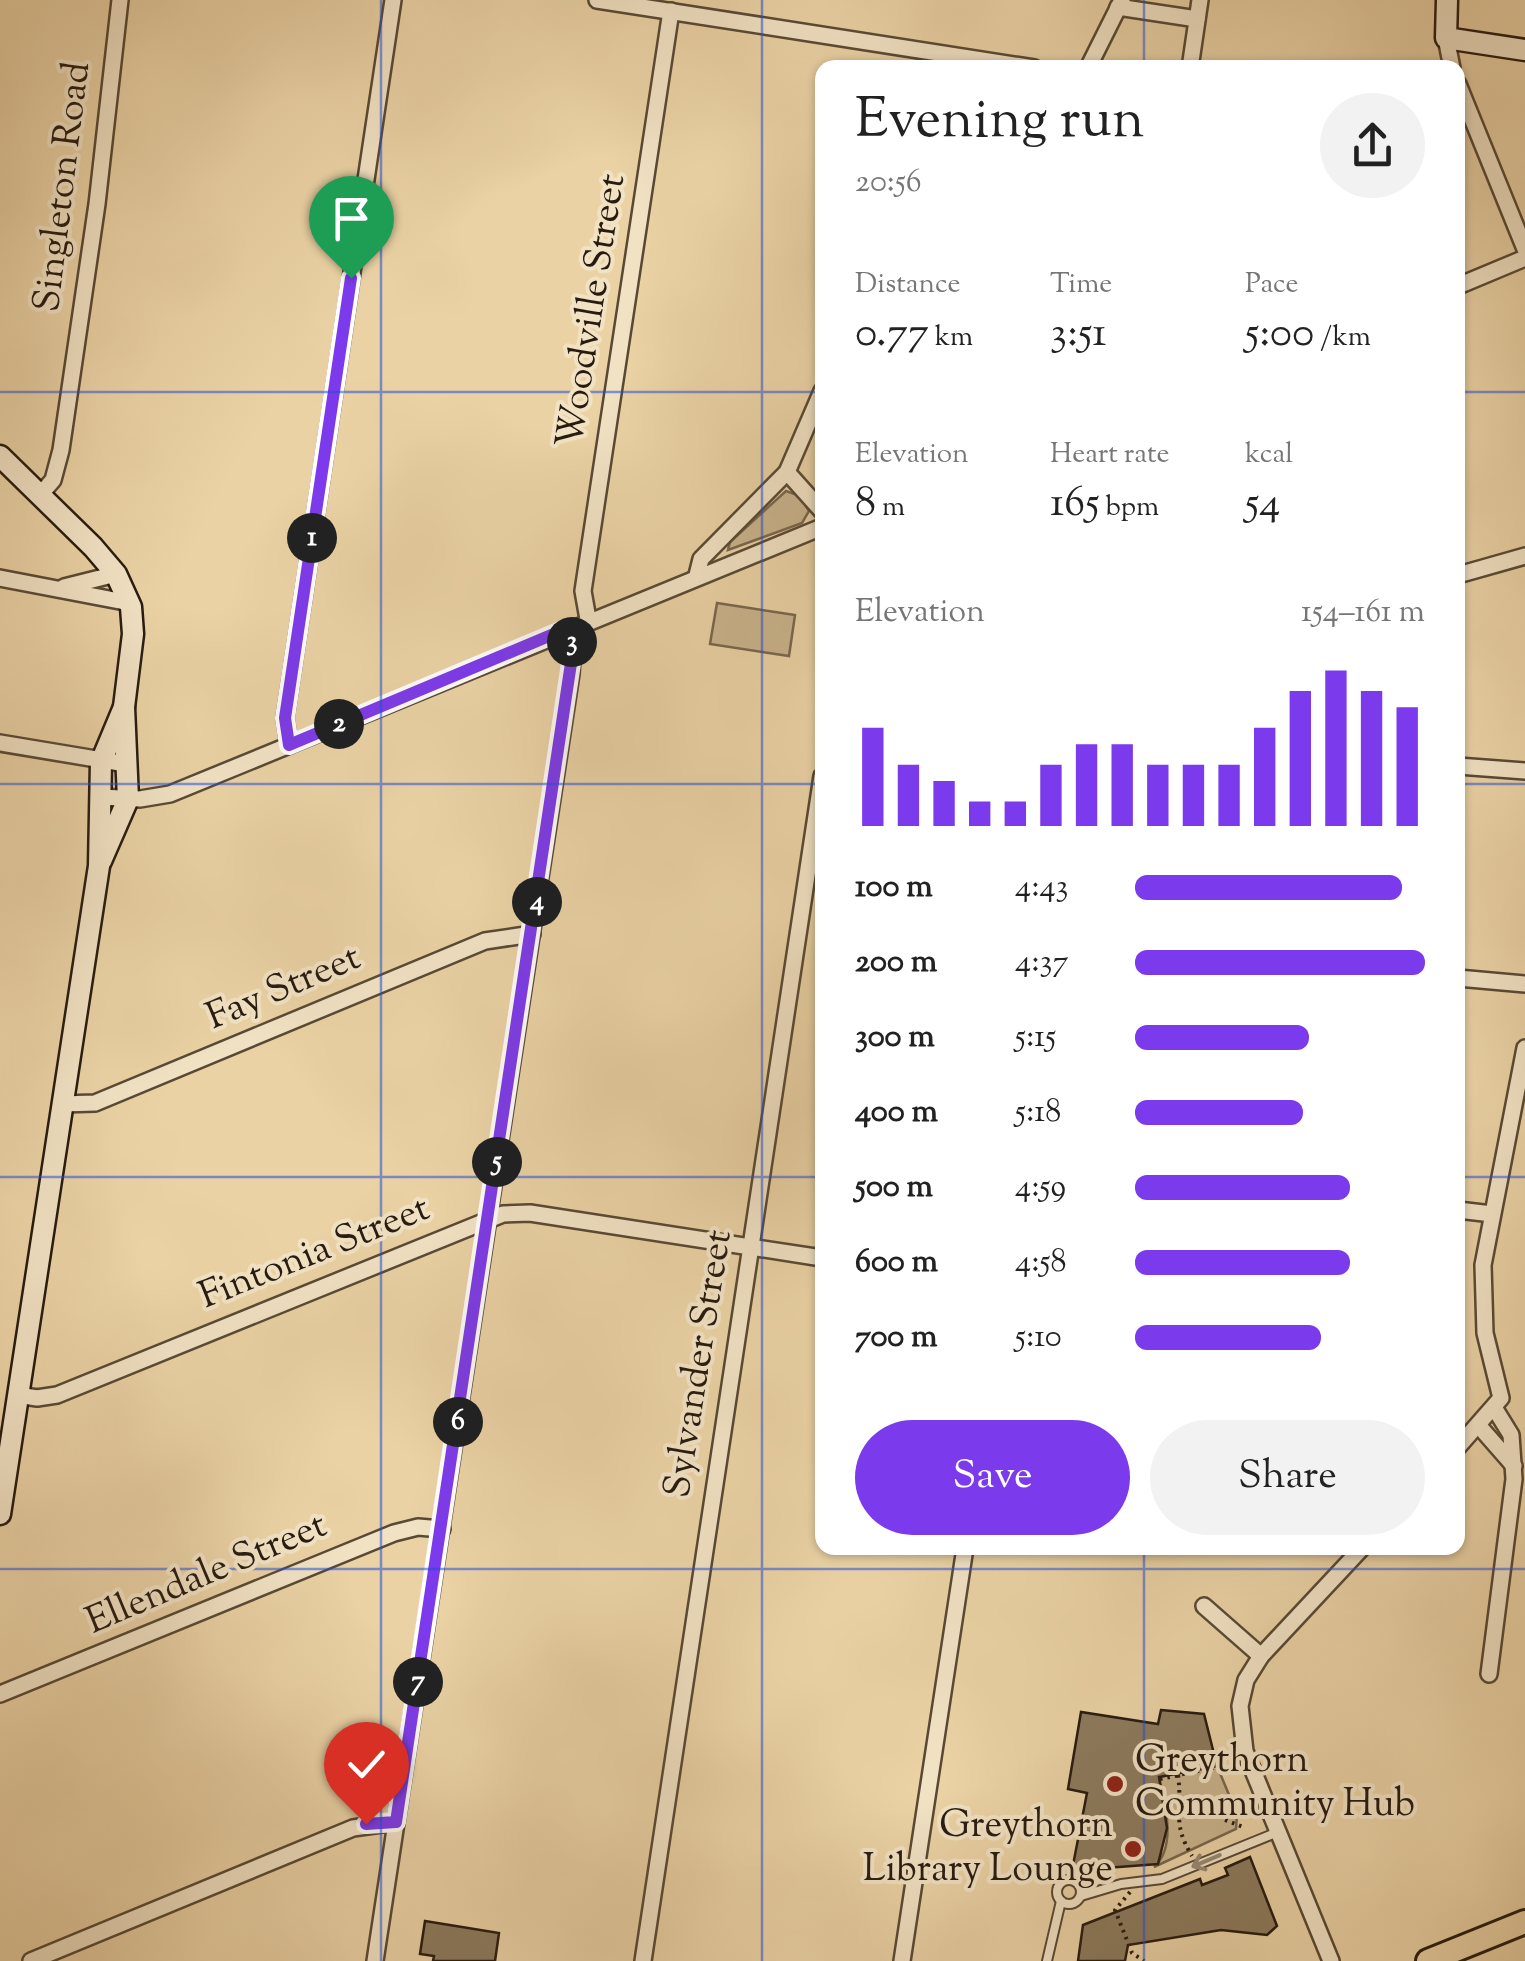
<!DOCTYPE html>
<html lang="en">
<head>
<meta charset="utf-8">
<style>
	:root { --surface:#fff; --page:#f2f2f2; --text:#222; --muted:#767676; --accent:#7c3aed }
	body { margin:0; font-family:"Sorts Mill Goudy",serif; background:var(--page); color:var(--text); height:100vh; display:flex; flex-direction:column; font-size:38px; white-space:nowrap }
	* { box-sizing:border-box; margin:0 }
	p { font-size:32px; color:var(--muted) }
	.icon { flex:none; width:55px; height:55px; fill:none; stroke:currentColor; stroke-width:2; stroke-linecap:round; stroke-linejoin:round }
	.map { position:relative; flex:1; overflow:hidden }
	.panel { position:absolute; left:815px; top:60px; width:650px; height:1495px; display:flex; flex-direction:column; background:var(--surface); border-radius:20px; box-shadow:0 2px 8px #0004 }
	.panel>* { flex:none }
	.pin { position:absolute; display:grid; place-items:center; width:85px; height:85px; color:#fff; margin:-102px -42px; border-radius:50% 50% 50% 0; rotate:-45deg; box-shadow:0 0 10px #0007 }
	.pin .icon { rotate:45deg }
	.km { position:absolute; width:50px; height:50px; margin:-25px; border-radius:50%; background:#222; color:#fff; font-size:28px; line-height:50px; text-align:center }
	.round { display:grid; place-items:center; flex:none; width:105px; height:105px; border-radius:52px; background:var(--page) }
	.head { display:flex; align-items:center; justify-content:space-between; height:170px; padding:0 40px }
	h1 { font-size:55px; font-weight:600; line-height:75px }
	.figures { display:grid; grid-template-columns:repeat(3,1fr); gap:15px; height:170px; padding:10px 40px }
	.figures div { display:grid; align-content:center }
	.figures b { font-size:42px; font-weight:600 }
	.figures small { font-size:28px; font-weight:400 }
	.figures p { font-size:28px }
	.chart { height:280px; padding:20px 40px }
	.chart p { display:flex; justify-content:space-between }
	.chart svg { width:100%; height:180px; margin-top:10px; stroke:var(--accent); stroke-width:6 }
	.primary-button { display:flex; gap:20px; margin-top:auto; padding:20px 40px }
	.primary-button a { flex:1; height:115px; border-radius:60px; background:var(--accent); color:#fff; font-size:40px; font-weight:600; line-height:115px; text-align:center }
	.primary-button a+a { background:var(--page); color:var(--text) }
	ul { padding:0 40px; list-style:none; font-size:32px }
	li { display:grid; grid-template-columns:160px 120px 1fr; align-items:center; height:75px }
	li i { height:25px; border-radius:12px; background:var(--accent) }
	.map>svg:first-child { display:block }
	.green { fill:#c9b38c; stroke:#78674e; stroke-width:2.5 }
	.building { fill:#8c7a5d; stroke:#271b0f; stroke-width:2.5 }
	.lines { fill:none; stroke-linecap:round; stroke-linejoin:round }
	.lane-casing { stroke:#584934; stroke-width:12 }
	.street-casing { stroke:#584934; stroke-width:20 }
	.secondary-casing { stroke:#271b0f; stroke-width:25 }
	.primary-casing { stroke:#271b0f; stroke-width:28 }
	.path { stroke:#271b0f; stroke-width:4; stroke-dasharray:2.5 5; stroke-linecap:butt }
	.lane { stroke:#f1e2c4; stroke-width:8 }
	.street { stroke:#f1e2c4; stroke-width:15 }
	.secondary { stroke:#f1e2c4; stroke-width:20 }
	.primary { stroke:#ead2a5; stroke-width:22 }
	.oneway { stroke:#968873 }
	.route-casing { stroke:#fff; stroke-width:20 }
	.route { stroke:#7c3aed; stroke-width:12 }
	.grid { fill:none; stroke:#1d4ed8; stroke-width:2.5; stroke-opacity:0.55 }
	.poi-dot { fill:#8f2418; stroke:#f1e2c4; stroke-width:4 }
	.labels { text-anchor:middle; dominant-baseline:central; stroke-width:8; stroke-linejoin:round; paint-order:stroke }
	.street-label { font-size:38px; fill:#271b0f; stroke:#f1e2c4 }
	.poi-label { font-size:38px; fill:#271b0f; stroke:#f1e2c4; text-anchor:start }
</style>
</head>
<body>
<div class="map">
<svg width="1525" height="1961" viewBox="0 0 1525 1961">
	<rect width="100%" height="100%" fill="#ead2a5"/>
	<filter id="stains"><feTurbulence type="fractalNoise" baseFrequency=".002" numOctaves="4"/><feColorMatrix values="0 0 0 0 .2 0 0 0 0 .09 0 0 0 0 .02 0 0 0 .5 -.17"/></filter>
	<radialGradient id="worn" r=".72"><stop offset=".6" stop-color="#630" stop-opacity="0"/><stop offset="1" stop-color="#630" stop-opacity=".3"/></radialGradient>
	<g class="green">
		<polygon points="786,491 800,496 809,511 802,523 728,550 730,542"/>
		<polygon points="717,603 795,615 789,656 710,644"/>
		<path d="M1217 1766 1237 1814 1236 1829 1154 1867C1177 1847 1165 1803 1159 1777Z"/>
	</g>
	<g class="building">
		<polygon points="1161,1710 1204,1714 1217,1766 1159,1777 1167,1828 1158,1864 1092,1869 1073,1865 1087,1793 1068,1789 1081,1712 1158,1724"/>
		<polygon points="1250,1857 1277,1926 1267,1935 1221,1930 1128,1945 1125,1961 1078,1961 1083,1925 1200,1879 1202,1885 1228,1875 1225,1868"/>
		<polygon points="425,1921 499,1933 495,1961 433,1961 434,1956 420,1954"/>
	</g>
	<g class="lines">
		<defs>
			<g id="lane">
				<circle cx="1069" cy="1892" r="12"/>
				<polyline points="1081,1896 1121,1884 1162,1879 1278,1832"/>
				<polyline points="1047,1961 1061,1901"/>
			</g>
			<g id="street">
				<polyline points="597,0 1034,68"/>
				<polyline points="1118,7 1197,19"/>
				<polyline points="1446,38 1452,68"/>
				<polyline points="1088,68 1122,0"/>
				<polyline points="1190,68 1200,0"/>
				<polyline points="1458,84 1525,249"/>
				<polyline points="1458,286 1525,258"/>
				<polyline points="787,472 822,511"/>
				<polyline points="40,495 53,480 61,450 97,204 120,0"/>
				<polyline points="697,575 701,559 787,472 822,391"/>
				<polyline points="1458,575 1525,556"/>
				<polyline points="0,578 130,603"/>
				<polyline points="64,587 116,574"/>
				<polyline points="588,619 583,591 671,11"/>
				<polyline points="0,743 126,764"/>
				<polyline points="289,745 285,718 393,0"/>
				<polyline points="1458,766 1525,771"/>
				<polyline points="101,797 140,799 170,794 822,527"/>
				<polyline points="1458,978 1525,984"/>
				<polyline points="62,1104 95,1103 485,941 532,934"/>
				<polyline points="1458,1210 1492,1214"/>
				<polyline points="18,1395 37,1398 57,1395 503,1214 530,1213 822,1258"/>
				<polyline points="1479,1426 1514,1466"/>
				<polyline points="1458,1447 1501,1398 1485,1333 1483,1265 1525,1048"/>
				<polyline points="1204,1606 1261,1656"/>
				<polyline points="1489,1674 1514,1479 1511,1435 1495,1409"/>
				<polyline points="0,1694 394,1533 418,1527 442,1529"/>
				<polyline points="31,1961 353,1828 396,1822"/>
				<polyline points="375,1961 571,674 573,645 567,628"/>
				<polyline points="643,1961 822,776"/>
				<polyline points="902,1961 965,1548"/>
				<polyline points="1331,1961 1245,1751 1240,1706 1246,1680 1261,1656 1362,1548"/>
			</g>
			<g id="secondary">
				<polyline points="1447,0 1446,38 1525,50"/>
				<polyline points="0,456 93,547 116,574 131,607 133,634 124,707 128,799 101,861"/>
				<polyline points="0,1514 99,866 101,762 124,707"/>
			</g>
			<polyline id="primary" points="1428,1961 1525,1922"/>
		</defs>
		<use href="#lane" class="lane-casing"/>
		<use href="#street" class="street-casing"/>
		<use href="#secondary" class="secondary-casing"/>
		<use href="#primary" class="primary-casing"/>
		<g class="path">
			<path d="M1178 1775C1183 1810 1171 1822 1192 1856"/>
			<polyline points="1160,1779 1222,1766"/>
			<polyline points="1225,1820 1243,1827"/>
			<polyline points="1130,1892 1115,1910 1132,1953 1144,1961"/>
		</g>
		<use href="#lane" class="lane"/>
		<use href="#street" class="street"/>
		<use href="#secondary" class="secondary"/>
		<use href="#primary" class="primary"/>
	</g>
	<defs><path id="oneway-shaft" d="M-6 0H5M1.5-3L5.5 0L1.5 3" fill="none" stroke-width="1.6" stroke-linecap="round" stroke-linejoin="round" transform="scale(2.5)"/></defs>
	<use class="oneway" href="#oneway-shaft" transform="translate(1206 1861) rotate(157)"/>
	<g class="lines">
		<defs>
			<polyline id="route" points="351,278 285,718 289,745 568,628 573,650 396,1822 366,1824"/>
		</defs>
		<use href="#route" class="route-casing"/>
		<use href="#route" class="route"/>
	</g>
	<path class="grid" d="M381 0V1961M762 0V1961M1144 0V68M0 392H822M1458 392H1525M0 784H822M1458 784H1525M0 1177H822M1458 1177H1525M1144 1548V1961M0 1569H1525"/>
	<g class="poi-dot">
		<circle cx="1115" cy="1784" r="10"/>
		<circle cx="1133" cy="1849" r="10"/>
	</g>
	<g class="labels">
		<g class="street-label">
			<text transform="translate(64 187) rotate(-83)">Singleton Road</text>
			<text transform="translate(593 311) rotate(-81)">Woodville Street</text>
			<text transform="translate(284 989) rotate(-23)">Fay Street</text>
			<text transform="translate(315 1254) rotate(-22)">Fintonia Street</text>
			<text transform="translate(700 1364) rotate(-81)">Sylvander Street</text>
			<text transform="translate(207 1575) rotate(-23)">Ellendale Street</text>
		</g>
		<g class="poi-label">
			<text x="1135" y="1762">Greythorn<tspan x="1135" dy="44">Community Hub</tspan></text>
			<text x="1113" y="1827" text-anchor="end">Greythorn<tspan x="1113" dy="44">Library Lounge</tspan></text>
		</g>
	</g>
	<rect width="100%" height="100%" filter="url(#stains)"/>
	<rect width="100%" height="100%" fill="url(#worn)"/>
</svg>
<div class="pin" style="left:351px;top:278px;background:#1e9e55"><svg class="icon" aria-label="arrive" viewBox="0 0 24 24"><path d="M6 21V4h12l-3 4 3 4H6"/></svg></div>
<div class="pin" style="left:366px;top:1824px;background:#d93025"><svg class="icon" aria-label="check" viewBox="0 0 24 24"><path d="M5 12l5 5 9-10"/></svg></div>
<b class="km" style="left:312px;top:538px">1</b>
<b class="km" style="left:339px;top:724px">2</b>
<b class="km" style="left:572px;top:642px">3</b>
<b class="km" style="left:537px;top:902px">4</b>
<b class="km" style="left:497px;top:1162px">5</b>
<b class="km" style="left:458px;top:1422px">6</b>
<b class="km" style="left:418px;top:1682px">7</b>
<section class="panel">
<div class="head"><div><h1>Evening run</h1><p>20:56</p></div><a class="round"><svg class="icon" aria-label="share" viewBox="0 0 24 24"><path d="M12 15V3M7 8l5-5 5 5M5 13v7h14v-7"/></svg></a></div>
<div class="figures">
<div><p>Distance</p><b>0.77<small> km</small></b></div>
<div><p>Time</p><b>3:51</b></div>
<div><p>Pace</p><b>5:00<small> /km</small></b></div>
</div>
<div class="figures">
<div><p>Elevation</p><b>8<small> m</small></b></div>
<div><p>Heart rate</p><b>165<small> bpm</small></b></div>
<div><p>kcal</p><b>54</b></div>
</div>
<div class="chart"><p><span>Elevation</span>154–161 m</p>
<svg viewBox="0 0 160 44" preserveAspectRatio="none"><path d="M5 44V20M15 44V29M25 44V33M35 44V38M45 44V38M55 44V29M65 44V24M75 44V24M85 44V29M95 44V29M105 44V29M115 44V20M125 44V11M135 44V6M145 44V11M155 44V15"/></svg>
</div>
<ul>
<li><b>100 m</b>4:43<i style="width:92%"></i></li>
<li><b>200 m</b>4:37<i style="width:100%"></i></li>
<li><b>300 m</b>5:15<i style="width:60%"></i></li>
<li><b>400 m</b>5:18<i style="width:58%"></i></li>
<li><b>500 m</b>4:59<i style="width:74%"></i></li>
<li><b>600 m</b>4:58<i style="width:74%"></i></li>
<li><b>700 m</b>5:10<i style="width:64%"></i></li>
</ul>
<div class="primary-button"><a>Save</a><a>Share</a></div>
</section>
</div>
</body>
</html>
